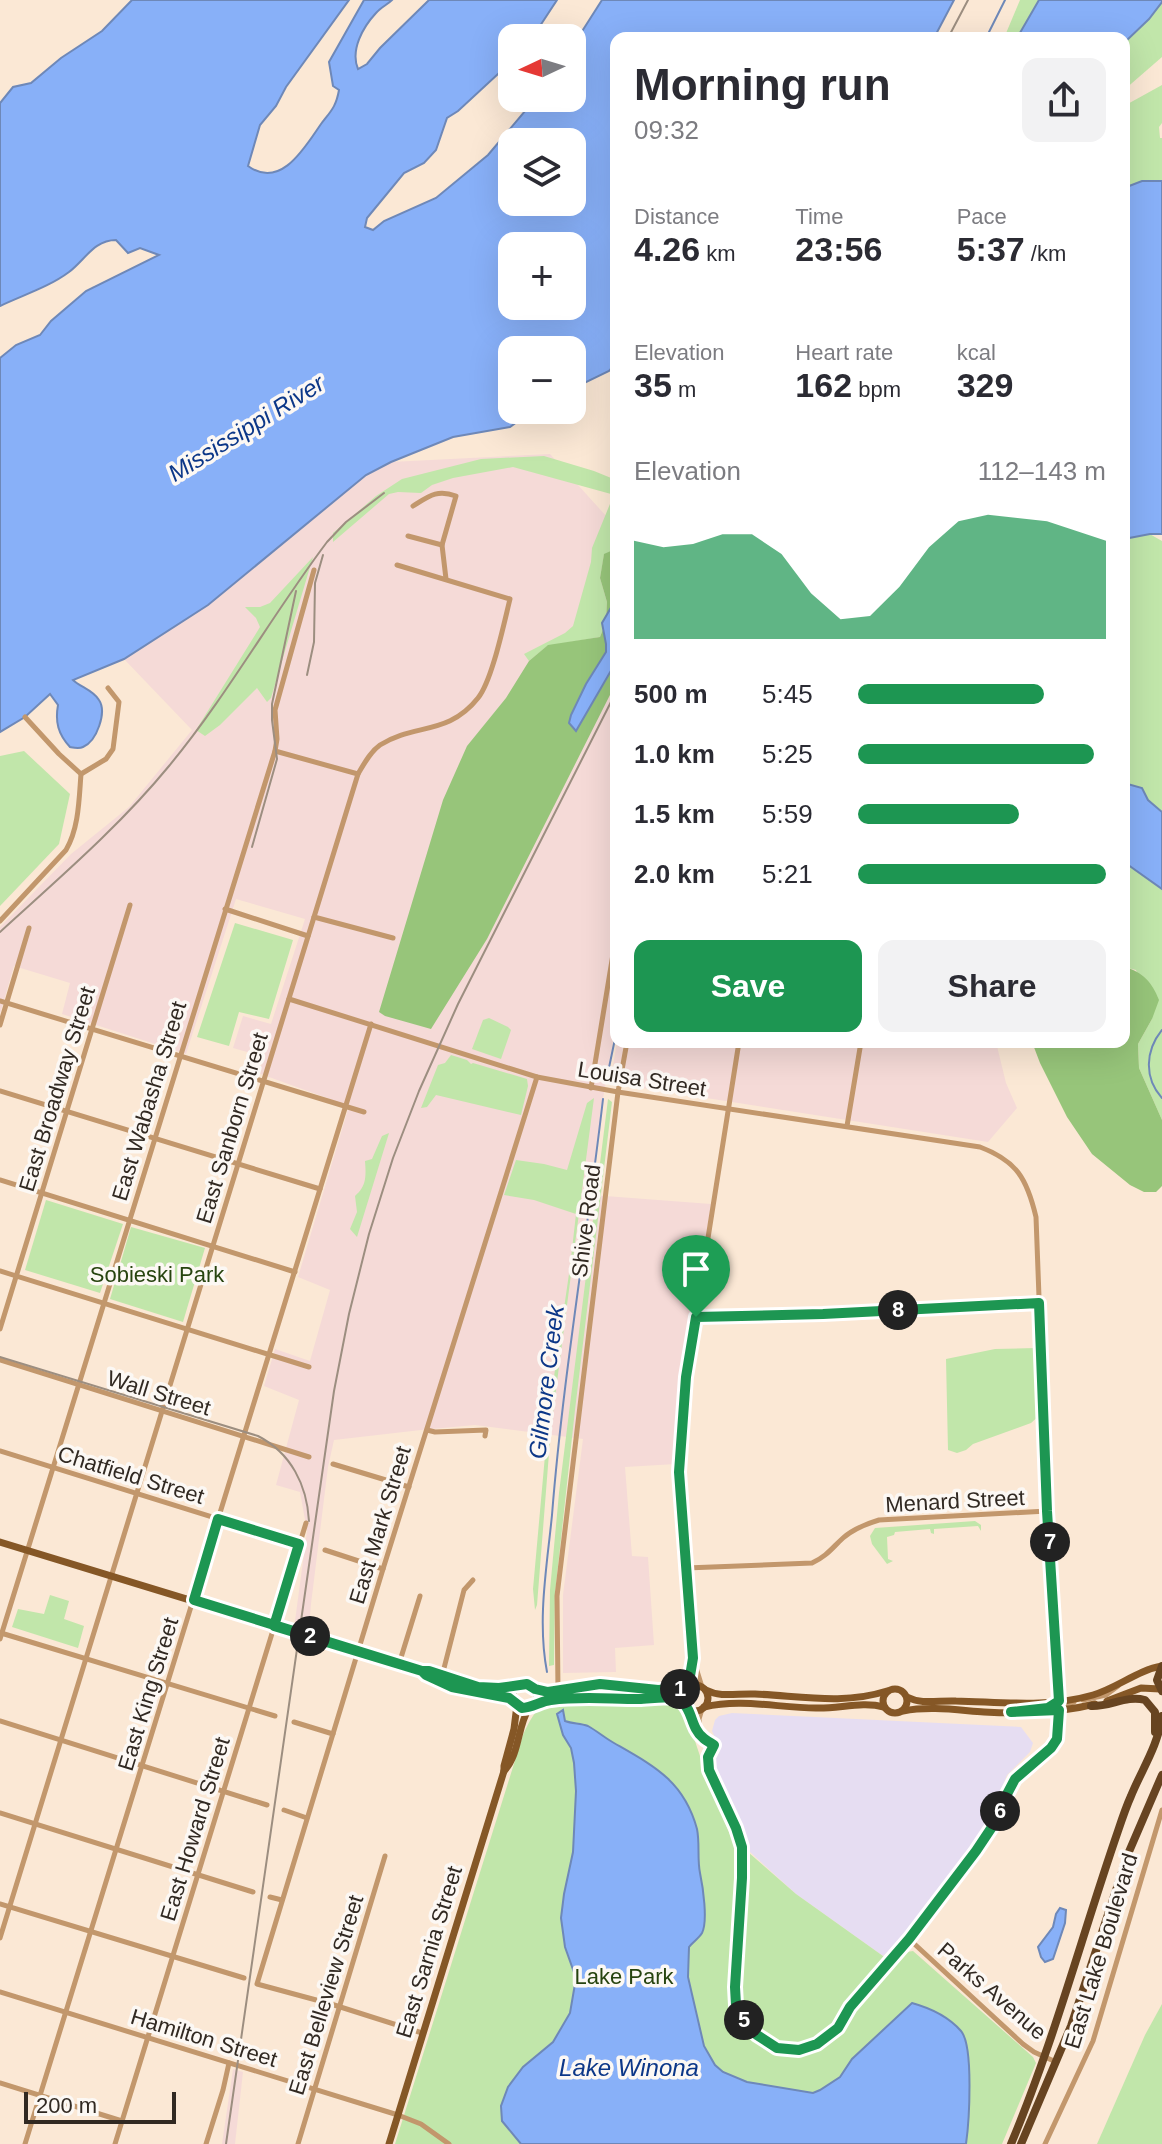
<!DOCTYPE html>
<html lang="en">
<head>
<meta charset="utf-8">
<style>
	:root { --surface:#fff; --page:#f2f2f3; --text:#2b2b33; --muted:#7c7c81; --accent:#1d9652 }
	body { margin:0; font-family:Helvetica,sans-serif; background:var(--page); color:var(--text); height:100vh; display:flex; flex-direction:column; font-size:30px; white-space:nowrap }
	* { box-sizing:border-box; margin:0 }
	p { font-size:26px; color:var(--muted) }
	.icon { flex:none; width:44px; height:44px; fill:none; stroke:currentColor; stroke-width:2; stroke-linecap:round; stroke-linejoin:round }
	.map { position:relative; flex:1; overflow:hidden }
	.details { position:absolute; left:610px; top:32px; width:520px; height:1016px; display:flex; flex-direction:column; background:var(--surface); border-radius:16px; box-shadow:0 8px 32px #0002 }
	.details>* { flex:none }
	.needle { width:52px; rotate:266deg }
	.tools { position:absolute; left:498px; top:24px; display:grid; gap:16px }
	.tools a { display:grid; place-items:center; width:88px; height:88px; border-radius:16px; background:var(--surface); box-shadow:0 8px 32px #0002; font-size:40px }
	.scale { position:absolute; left:24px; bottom:20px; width:152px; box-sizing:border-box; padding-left:8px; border:4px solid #312922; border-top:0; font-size:22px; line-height:28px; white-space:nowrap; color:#312922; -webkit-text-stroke:6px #fcf8f4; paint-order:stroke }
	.pin { position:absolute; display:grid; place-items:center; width:68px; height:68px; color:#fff; margin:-82px -34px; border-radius:50% 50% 50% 0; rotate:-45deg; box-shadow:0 0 8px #0007 }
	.pin .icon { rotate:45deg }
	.km { position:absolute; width:40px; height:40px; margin:-20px; border-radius:50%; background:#222; color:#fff; font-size:22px; line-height:40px; text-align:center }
	.round { display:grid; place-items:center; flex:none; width:84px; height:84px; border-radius:16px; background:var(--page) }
	.headline { display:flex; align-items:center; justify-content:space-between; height:136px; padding:0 24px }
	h1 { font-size:44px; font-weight:700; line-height:60px }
	.metrics { display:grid; grid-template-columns:repeat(3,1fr); gap:12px; height:136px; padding:8px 24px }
	.metrics div { display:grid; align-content:center }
	.metrics b { font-size:34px; font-weight:700 }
	.metrics small { font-size:22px; font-weight:400 }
	.metrics p { font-size:22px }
	.chart { height:224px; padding:16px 24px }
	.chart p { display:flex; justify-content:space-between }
	.chart svg { width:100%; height:144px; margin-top:8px; fill:var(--accent); opacity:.7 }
	.cta { display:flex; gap:16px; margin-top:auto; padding:16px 24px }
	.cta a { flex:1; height:92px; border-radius:16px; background:var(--accent); color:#fff; font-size:32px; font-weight:700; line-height:92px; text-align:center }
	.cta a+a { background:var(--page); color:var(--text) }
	ul { padding:0 24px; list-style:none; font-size:26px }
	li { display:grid; grid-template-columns:128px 96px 1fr; align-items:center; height:60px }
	li i { height:20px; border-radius:10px; background:var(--accent) }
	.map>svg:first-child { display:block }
	.industrial { fill:#f5dad7 }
	.medical { fill:#e6ddf2 }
	.green { fill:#c1e6aa }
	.forest { fill:#97c57a }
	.water { fill:#88b0f8; stroke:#6e88b8; stroke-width:2; fill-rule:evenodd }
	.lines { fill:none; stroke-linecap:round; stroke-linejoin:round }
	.stream { stroke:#6e88b8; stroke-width:2 }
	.minor { stroke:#c2976c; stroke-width:5 }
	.major { stroke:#855726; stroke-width:7 }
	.highway { stroke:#674421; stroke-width:8 }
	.rail { stroke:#9c8e80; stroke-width:2 }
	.route-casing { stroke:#fff; stroke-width:16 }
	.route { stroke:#1d9652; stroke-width:10 }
	.labels { text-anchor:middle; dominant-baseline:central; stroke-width:7; stroke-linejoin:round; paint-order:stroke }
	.street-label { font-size:22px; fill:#312922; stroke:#fcf8f4 }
	.park-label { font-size:22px; fill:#27440f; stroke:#fcf8f4 }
	.water-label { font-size:24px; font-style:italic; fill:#0c3788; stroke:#fcf8f4 }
</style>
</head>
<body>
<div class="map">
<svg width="1162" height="2144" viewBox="0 0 1162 2144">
	<rect width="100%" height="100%" fill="#fbe8d5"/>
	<g class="industrial">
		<polygon points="550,454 616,527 616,1024 603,1099 592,1195 711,1204 686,1377 676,1464 625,1467 632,1556 648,1557 654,1645 615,1648 616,1672 563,1673 563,1595 583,1439 475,1425 421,1430 334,1440 328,1467 311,1604 308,1641 293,1636 307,1531 300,1492 276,1485 299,1400 264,1386 275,1349 310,1361 330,1290 298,1277 349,1106 258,1073 265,1057 233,1048 243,1016 271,1024 305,919 236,899 186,1054 62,1014 70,983 14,966 0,1014 0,927 71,854 129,807 192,730 124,659 208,605 366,475 391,462"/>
		<polygon points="617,1042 996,1042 1006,1083 1017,1108 988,1142 610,1083"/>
		<polygon points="233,2069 243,2072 235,2144 222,2144"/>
	</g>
	<polygon class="medical" points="732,1713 1021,1727 1033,1743 1030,1752 1007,1775 990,1820 972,1845 896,1945 883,1956 796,1894 750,1852 745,1836 717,1777 713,1765 713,1754 717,1742 712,1731 715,1720 719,1716"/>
	<g class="green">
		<polygon points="1020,0 1162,0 1162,57 1124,90 1124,38 1004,38"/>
		<polygon points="1162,85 1162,123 1159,127 1160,138 1162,138 1162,392 1139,528 1162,541 1162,812 1148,800 1142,788 1124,783 1124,106"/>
		<polygon points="544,456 594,471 616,480 616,540 613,550 604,555 600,578 607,602 606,622 600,637 547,646 529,661 524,654 565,633 573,626 591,562 592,548 612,499 611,494 513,467 453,478 432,485 421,493 398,492 389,494 333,542 333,533 376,496 402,479 481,459"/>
		<polygon points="313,557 271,698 267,702 257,688 220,725 205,736 196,730 260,627 256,618 245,607 260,607 270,603"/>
		<polygon points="24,751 70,794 59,844 0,906 0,756"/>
		<polygon points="1124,862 1162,889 1162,1120 1139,1068 1138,1044 1152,1019 1136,970 1124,967"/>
		<polygon points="235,923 293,940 269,1019 239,1012 229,1046 197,1037"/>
		<polygon points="489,1018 508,1027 511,1030 501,1059 472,1049 483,1020"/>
		<polygon points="451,1055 467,1060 471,1064 473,1063 527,1079 528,1086 521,1115 436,1095 427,1107 421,1108 438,1065 445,1063"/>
		<polygon points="594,1098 551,1428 537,1605 535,1610 533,1589 549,1411 570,1267 576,1214 534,1200 504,1195 516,1160 544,1164 567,1170 587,1103"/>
		<polygon points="608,1099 612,1102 575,1410 555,1594 554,1665 549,1666 550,1590 559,1493"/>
		<path d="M389 1133 357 1237 350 1229 357 1212 355 1196C367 1186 366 1175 365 1161L372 1159 382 1136Z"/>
		<polygon points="46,1200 123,1224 100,1293 25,1270"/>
		<polygon points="131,1227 205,1248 183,1322 110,1299"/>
		<polygon points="1036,1348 1040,1415 1031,1423 973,1444 966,1450 957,1453 948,1450 946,1359 995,1349"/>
		<polygon points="975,1521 981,1525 981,1531 978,1526 934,1529 934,1534 931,1533 930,1529 895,1532 894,1535 887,1537 888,1559 893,1561 887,1564 872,1544 870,1536 875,1528"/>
		<polygon points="50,1595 69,1601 64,1619 84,1626 78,1648 12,1627 18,1609 44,1614"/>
		<path d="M567 1701 674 1703 685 1711 709 1783 737 1852H748L796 1894 883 1956 913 1951 1033 2057 1036 2063 1002 2144H395L523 1735C535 1709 539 1704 567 1701Z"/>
		<polygon points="1162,2004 1162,2144 1097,2144 1145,2035"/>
	</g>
	<g class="forest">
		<polygon points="616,540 616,683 487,939 431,1029 385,1016 379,1012 443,800 467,746 506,698 529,661 548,645 600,637 606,622 607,602 600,578 604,554 613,550"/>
		<path d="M1124 967C1143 972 1152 982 1159 1000L1152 1019 1138 1044 1139 1068 1162 1120V1186L1156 1192H1144L1130 1185 1092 1154 1067 1117 1040 1063 1032 1042H1124Z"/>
	</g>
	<g class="water">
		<path d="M132 0H349L286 87 276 106 260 125 248 166C281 190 305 147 321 124 331 111 336 107 339 90L333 86 329 62 364 0H392C387 5 381 7 376 13 363 27 350 50 358 69L367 64 380 48 429 0H557L532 38H512V61L458 111 447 118 436 150 424 163 404 173 367 218 365 227 373 230 384 221 436 198 488 155 536 98H572V47L602 0H954L934 38H616V363L609 371 572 389V350H512V410H533L510 427 453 437 391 462 366 475 208 605 124 659 73 680C80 687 93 690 99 700 107 712 97 741 83 747 79 749 75 748 70 747 58 734 55 722 58 705L50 694 25 717 0 732V358L16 345 40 335 51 321 86 291 159 255 140 248 128 253 116 240C94 240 85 260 69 272 49 287 23 295 0 306V103L13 87 31 83 61 58 102 31ZM512 142H572V202H512ZM512 246H572V306H512Z"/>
		<polygon points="1039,0 1162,0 1162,2 1149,19 1124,43 1124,38 1017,38"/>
		<polygon points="1142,181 1162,181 1162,534 1150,534 1124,539 1124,188"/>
		<polygon points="616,599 616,662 576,731 569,723 571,715 586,684 606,652 606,644 602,623"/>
		<polygon points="1124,783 1142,788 1148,800 1162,812 1162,889 1124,862"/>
		<path d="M563 1710 565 1721C573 1724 580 1723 588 1726 597 1731 605 1738 614 1743 654 1766 684 1781 697 1829 700 1844 697 1858 700 1873 703 1887 708 1921 702 1933 699 1938 692 1943 689 1947L688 1977 704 2046 715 2065 723 2072 747 2082 813 2093 820 2090 840 2077 852 2059 912 2003C930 2008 948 2016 961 2031 974 2046 969 2123 966 2144H521L502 2121 501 2106 508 2087 523 2067 553 2042 570 2013 576 1978 565 1947 561 1918 564 1894 573 1852 576 1791 574 1763 571 1748 563 1735 557 1714Z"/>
		<polygon points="1060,1908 1066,1910 1065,1923 1053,1959 1045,1962 1041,1957 1038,1947 1053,1927 1056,1914"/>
	</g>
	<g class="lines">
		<g class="stream">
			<polyline points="986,38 1005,0"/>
			<path d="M1162 1030C1145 1051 1144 1078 1162 1098"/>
			<polyline points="606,1082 616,1034"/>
			<path d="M547 1672C537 1620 547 1566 552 1515 563 1376 587 1238 603 1099"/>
		</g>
		<g class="minor">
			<path d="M413 506C429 496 437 489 456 496L442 545 446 579"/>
			<polyline points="408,536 442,545"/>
			<polyline points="275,751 358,774"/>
			<polyline points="81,774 106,759 113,749 119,702 108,688"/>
			<polyline points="225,909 308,936"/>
			<polyline points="314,917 393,938"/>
			<path d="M0 921 66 850C79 828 79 799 81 774L59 754 25 717"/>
			<path d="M289 999 537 1077 618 1092 980 1147C1017 1161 1027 1179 1036 1217L1047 1511 1059 1701 1048 1708 1031 1709"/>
			<polyline points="0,1001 364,1112"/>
			<polyline points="0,1025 29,928"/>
			<polyline points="591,1088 616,936"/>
			<polyline points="0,1091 320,1189"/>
			<polyline points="847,1126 861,1042"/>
			<polyline points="0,1180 295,1272"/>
			<polyline points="0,1271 309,1367"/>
			<polyline points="696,1317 823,1314 1039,1303"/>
			<polyline points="0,1329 130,905"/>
			<polyline points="0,1360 309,1457"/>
			<polyline points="427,1430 435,1432 486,1430 485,1436"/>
			<polyline points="0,1451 299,1544"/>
			<polyline points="333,1464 409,1487"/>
			<polyline points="325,1550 383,1569"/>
			<path d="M686 1568 812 1563C827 1556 832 1548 843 1538 853 1529 866 1524 879 1520L1047 1511"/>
			<polyline points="1,1633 275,1716"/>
			<polyline points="0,1639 275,751 277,739 275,710 314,570"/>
			<polyline points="399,1664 420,1596"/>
			<polyline points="442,1676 464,1590 473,1580"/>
			<polyline points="689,1687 692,1659"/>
			<polyline points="702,1687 693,1658 679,1472 686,1377 739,1042"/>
			<polyline points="558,1691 557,1596 618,1092 627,1042"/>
			<polyline points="1083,1700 1106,1695 1118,1686"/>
			<path d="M688 1709 697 1732 714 1745 708 1757 709 1770 736 1828 742 1847V1878L735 1987C736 2010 742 2025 763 2038 780 2049 794 2053 814 2045 836 2035 838 2022 851 2006 868 1984 889 1962 907 1941 935 1909 961 1873 985 1839 988 1833 993 1828 996 1822 1003 1809 1005 1794 1014 1781 1035 1749 1060 1760 1059 1710L1066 1704 1074 1702"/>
			<polyline points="0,1721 267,1805"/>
			<polyline points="294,1722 333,1734"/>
			<polyline points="700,1733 699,1719 702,1709"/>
			<polyline points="284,1810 307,1818"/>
			<polyline points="0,1813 253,1892"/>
			<polyline points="270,1897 282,1900"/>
			<polyline points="0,1904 244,1978"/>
			<path d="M0 1938 358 774C364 764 370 752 380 745 414 723 448 736 478 698 492 681 504 623 510 599L397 565"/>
			<polyline points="909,1939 1023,2044 1034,2052 1056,2062"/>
			<polyline points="0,1992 398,2115 421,2124 449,2144"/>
			<polyline points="422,2033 331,2004 257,1984 383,1569 537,1077"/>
			<polyline points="0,2083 122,2121"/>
			<polyline points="25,2144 371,1024"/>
			<polyline points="115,2144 306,1523"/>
			<polyline points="206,2144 223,2090 229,2063"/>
			<polyline points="298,2144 385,1856"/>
			<polyline points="1045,2144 1093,2041 1162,1810"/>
		</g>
		<g class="major">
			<path d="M0 1542 422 1671C435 1671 448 1679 460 1683 480 1689 499 1689 519 1685"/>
			<path d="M424 1673C440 1685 460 1690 481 1693 492 1695 503 1695 514 1700"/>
			<circle cx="525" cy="1696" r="12"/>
			<circle cx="695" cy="1698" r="13"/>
			<circle cx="895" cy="1701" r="12"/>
			<path d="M535 1689C551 1694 564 1689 579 1686 615 1681 651 1692 688 1688"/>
			<path d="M706 1690C721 1698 738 1693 755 1694 801 1696 843 1705 887 1691"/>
			<path d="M907 1697C922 1705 939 1700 956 1701 1002 1702 1048 1708 1093 1695 1117 1688 1138 1670 1162 1666"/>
			<polyline points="1107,1701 1141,1688 1160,1689"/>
			<path d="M535 1704C569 1693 605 1699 641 1699 656 1699 670 1695 684 1703"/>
			<path d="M704 1707C741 1698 779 1708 816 1708 838 1709 862 1701 884 1707"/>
			<path d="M903 1711C930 1706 956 1710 984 1712 1020 1714 1060 1713 1095 1704"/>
			<path d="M504 1771C520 1754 517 1727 529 1708"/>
			<polyline points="389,2144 504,1771 504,1766 514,1729 517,1705"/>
		</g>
		<g class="highway">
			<polyline points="1162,1666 1157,1680 1162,1691"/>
			<path d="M1091 1706C1110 1707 1126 1695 1145 1700L1155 1712V1732"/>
			<path d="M1011 2144C1054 2042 1082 1935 1118 1831 1122 1819 1126 1807 1131 1796 1142 1769 1158 1746 1162 1716"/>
			<polyline points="1021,2144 1071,2026 1128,1854 1162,1775"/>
		</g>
		<g class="rail">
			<polyline points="948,38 968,0"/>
			<polyline points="307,675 314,642 315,583 323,555"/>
			<polyline points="252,847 277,759 272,720 272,704 296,591"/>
			<path d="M0 932C58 879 119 827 169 766 227 696 272 615 327 542L346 522 384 493"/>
			<path d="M0 1357 258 1436C291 1453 307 1485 309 1521"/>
			<polyline points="226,2144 334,1391 349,1314 369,1234 393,1158 419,1091 458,1004 616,692"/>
		</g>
	</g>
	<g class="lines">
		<defs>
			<path id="route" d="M696 1317 686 1377 679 1472 693 1658 688 1688 658 1690 600 1684 548 1692 535 1689 527 1684 499 1688 478 1687 429 1671H422L194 1600 218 1519 299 1544 274 1626 422 1671 426 1675 452 1687 509 1698 522 1708C532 1708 541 1701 551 1700 581 1696 609 1699 639 1699 652 1699 670 1694 682 1702 690 1708 691 1720 696 1729 700 1737 707 1741 714 1745L708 1757 709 1770 736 1828 742 1847V1878L735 1987 736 2005 742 2019 757 2035 777 2048 799 2050 817 2044 838 2028 850 2007 909 1939 976 1851 996 1821 1006 1796 1015 1779 1051 1748 1057 1739 1059 1710 1011 1712 1048 1708 1059 1701 1047 1511 1039 1303 823 1314 696 1317"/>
		</defs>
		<use href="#route" class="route-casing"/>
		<use href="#route" class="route"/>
	</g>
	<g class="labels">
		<g class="street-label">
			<text transform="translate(642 1079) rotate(9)">Louisa Street</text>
			<text transform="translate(57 1089) rotate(-73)">East Broadway Street</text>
			<text transform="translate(149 1101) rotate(-73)">East Wabasha Street</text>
			<text transform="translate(232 1128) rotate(-73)">East Sanborn Street</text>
			<text transform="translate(586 1221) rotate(-83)">Shive Road</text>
			<text transform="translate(159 1393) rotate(17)">Wall Street</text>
			<text transform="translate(131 1475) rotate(17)">Chatfield Street</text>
			<text transform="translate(955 1501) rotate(-3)">Menard Street</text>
			<text transform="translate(380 1525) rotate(-73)">East Mark Street</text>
			<text transform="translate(148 1694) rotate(-73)">East King Street</text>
			<text transform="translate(195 1829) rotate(-73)">East Howard Street</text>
			<text transform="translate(1101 1951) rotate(-73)">East Lake Boulevard</text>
			<text transform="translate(429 1952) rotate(-73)">East Sarnia Street</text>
			<text transform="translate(992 1991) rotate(41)">Parks Avenue</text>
			<text transform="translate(326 1995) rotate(-73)">East Belleview Street</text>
			<text transform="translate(204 2038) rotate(17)">Hamilton Street</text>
		</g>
		<g class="park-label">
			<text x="157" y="1274">Sobieski Park</text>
			<text x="624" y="1976">Lake Park</text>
		</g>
		<g class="water-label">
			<text transform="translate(246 428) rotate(-32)">Mississippi River</text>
			<text transform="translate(546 1382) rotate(-83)">Gilmore Creek</text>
			<text x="629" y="2067">Lake Winona</text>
		</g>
	</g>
</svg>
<div class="tools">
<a><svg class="needle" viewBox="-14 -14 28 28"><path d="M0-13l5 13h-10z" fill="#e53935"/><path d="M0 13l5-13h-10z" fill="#7c7c81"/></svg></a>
<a><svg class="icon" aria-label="layers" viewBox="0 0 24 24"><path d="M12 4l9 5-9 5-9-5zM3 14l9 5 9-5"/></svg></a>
<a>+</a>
<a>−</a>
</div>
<div class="scale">200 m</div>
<div class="pin" style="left:696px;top:1317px;background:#1e9e55"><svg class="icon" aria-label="arrive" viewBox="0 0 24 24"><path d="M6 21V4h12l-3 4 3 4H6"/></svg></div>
<b class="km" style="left:680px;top:1689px">1</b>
<b class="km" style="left:310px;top:1636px">2</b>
<b class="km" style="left:744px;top:2020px">5</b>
<b class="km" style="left:1000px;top:1811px">6</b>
<b class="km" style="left:1050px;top:1542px">7</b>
<b class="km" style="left:898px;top:1310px">8</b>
<section class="details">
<div class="headline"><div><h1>Morning run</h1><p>09:32</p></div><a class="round"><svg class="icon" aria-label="share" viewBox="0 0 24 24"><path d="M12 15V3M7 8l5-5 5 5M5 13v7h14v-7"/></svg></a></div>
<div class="metrics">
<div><p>Distance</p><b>4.26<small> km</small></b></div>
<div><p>Time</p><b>23:56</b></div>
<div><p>Pace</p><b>5:37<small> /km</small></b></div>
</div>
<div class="metrics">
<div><p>Elevation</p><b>35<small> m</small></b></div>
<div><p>Heart rate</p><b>162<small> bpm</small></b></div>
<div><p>kcal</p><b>329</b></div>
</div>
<div class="chart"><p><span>Elevation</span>112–143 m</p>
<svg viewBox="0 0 160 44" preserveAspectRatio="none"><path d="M0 44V14L10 16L20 15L30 12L40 12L50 18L60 30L70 38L80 37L90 28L100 16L110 8L120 6L130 7L140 8L150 11L160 14V44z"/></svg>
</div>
<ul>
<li><b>500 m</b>5:45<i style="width:75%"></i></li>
<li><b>1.0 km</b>5:25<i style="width:95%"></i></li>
<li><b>1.5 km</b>5:59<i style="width:65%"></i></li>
<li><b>2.0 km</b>5:21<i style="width:100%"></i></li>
</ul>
<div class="cta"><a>Save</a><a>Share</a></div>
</section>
</div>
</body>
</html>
